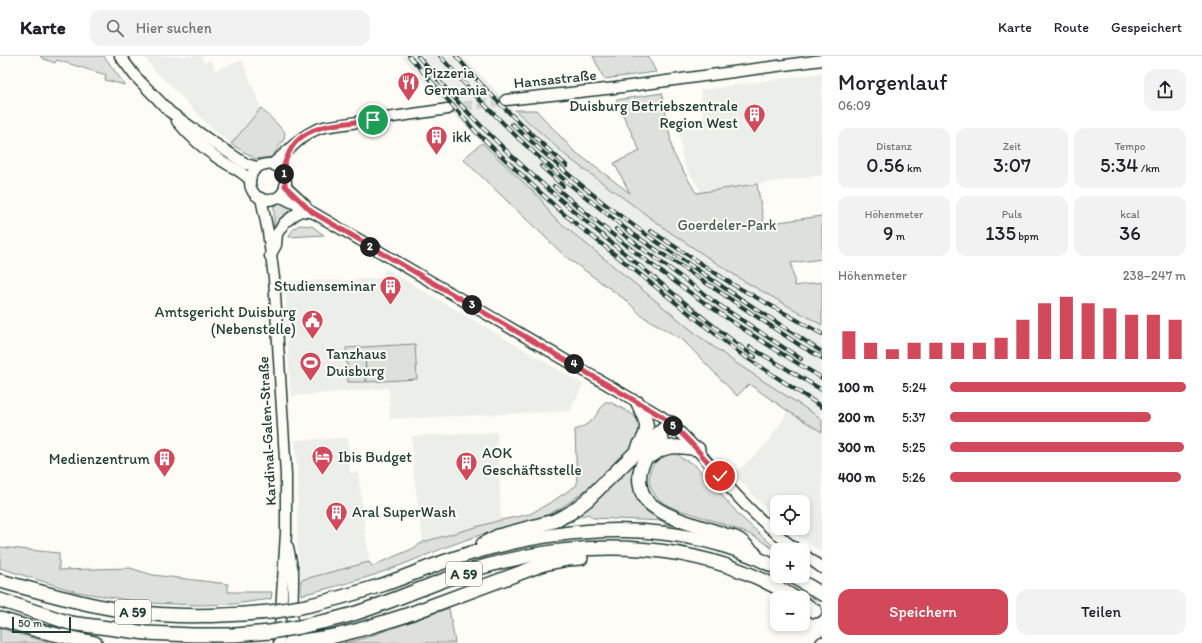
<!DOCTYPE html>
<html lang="de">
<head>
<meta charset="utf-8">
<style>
	:root { --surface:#fff; --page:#f2f2f2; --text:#202124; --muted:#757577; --line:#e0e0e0; --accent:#d1495b }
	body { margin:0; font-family:Itim,sans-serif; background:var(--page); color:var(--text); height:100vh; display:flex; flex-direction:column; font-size:15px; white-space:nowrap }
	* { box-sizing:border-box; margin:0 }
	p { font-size:13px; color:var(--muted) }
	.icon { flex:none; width:22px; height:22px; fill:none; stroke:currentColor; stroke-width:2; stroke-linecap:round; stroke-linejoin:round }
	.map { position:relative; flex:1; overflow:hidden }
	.details { display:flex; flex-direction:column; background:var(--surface); width:380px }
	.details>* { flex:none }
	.controls { position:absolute; left:770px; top:439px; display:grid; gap:8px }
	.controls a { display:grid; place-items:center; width:40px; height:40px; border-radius:8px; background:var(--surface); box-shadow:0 2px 6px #0003; font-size:20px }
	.scale { position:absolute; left:12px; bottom:10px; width:59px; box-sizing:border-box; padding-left:4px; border:2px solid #1f3d34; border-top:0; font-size:11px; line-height:14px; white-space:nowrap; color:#1f3d34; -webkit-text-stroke:3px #fdfcf7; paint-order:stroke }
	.pin { position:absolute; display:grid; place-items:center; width:34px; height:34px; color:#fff; margin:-17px; border:2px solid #fff; border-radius:50%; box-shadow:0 1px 4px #0007 }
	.km { position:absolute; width:20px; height:20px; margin:-10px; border-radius:50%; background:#222; color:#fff; font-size:11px; line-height:20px; text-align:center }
	.round { display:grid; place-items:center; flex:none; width:42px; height:42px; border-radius:12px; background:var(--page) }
	.overview { display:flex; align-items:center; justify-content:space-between; height:68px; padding:0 16px }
	h1 { font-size:22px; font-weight:600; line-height:30px }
	.stats { display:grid; grid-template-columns:repeat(3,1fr); gap:6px; height:68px; padding:4px 16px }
	.stats div { display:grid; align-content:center; border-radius:10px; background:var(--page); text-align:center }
	.stats b { font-size:20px; font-weight:600 }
	.stats small { font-size:11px; font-weight:400 }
	.stats p { font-size:11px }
	.chart { height:112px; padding:8px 16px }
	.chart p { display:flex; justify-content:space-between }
	.chart svg { width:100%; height:72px; margin-top:4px; stroke:var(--accent); stroke-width:6 }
	.action { display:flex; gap:8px; margin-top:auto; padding:8px 16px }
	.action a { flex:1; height:46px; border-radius:12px; background:var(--accent); color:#fff; font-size:16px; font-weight:600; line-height:46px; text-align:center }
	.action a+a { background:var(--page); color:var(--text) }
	ul { padding:0 16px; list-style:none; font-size:13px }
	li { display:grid; grid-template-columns:64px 48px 1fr; align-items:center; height:30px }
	li i { height:10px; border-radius:5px; background:var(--accent) }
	header { display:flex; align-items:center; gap:24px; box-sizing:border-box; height:56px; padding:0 20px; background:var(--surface); border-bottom:1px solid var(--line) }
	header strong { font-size:19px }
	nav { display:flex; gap:22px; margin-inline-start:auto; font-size:14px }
	.search { width:280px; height:36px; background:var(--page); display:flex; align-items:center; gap:10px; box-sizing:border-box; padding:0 14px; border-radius:12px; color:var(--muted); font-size:15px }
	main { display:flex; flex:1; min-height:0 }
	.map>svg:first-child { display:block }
	.built { fill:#eceee9 }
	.green { fill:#dde0db; stroke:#7e8e88 }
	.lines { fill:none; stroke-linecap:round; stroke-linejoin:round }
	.secondary-tunnel { stroke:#d1d6d0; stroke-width:10; stroke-dasharray:10 5; stroke-linecap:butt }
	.secondary-casing { stroke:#1f3d34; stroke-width:13 }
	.highway-casing { stroke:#1f3d34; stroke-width:16 }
	.secondary { stroke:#fdfcf7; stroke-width:10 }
	.highway { stroke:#fdfcf7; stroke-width:13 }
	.rail-casing { stroke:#1f3d34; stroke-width:4 }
	.rail { stroke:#fdfcf7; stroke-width:2.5; stroke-dasharray:8; stroke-linecap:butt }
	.highway-bridge-casing { stroke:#1f3d34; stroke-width:16; stroke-linecap:butt }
	.highway-bridge { stroke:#fdfcf7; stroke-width:13 }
	.route-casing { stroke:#fff; stroke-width:8 }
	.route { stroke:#d1495b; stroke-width:5 }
	.labels { text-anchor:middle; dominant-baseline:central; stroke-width:4; stroke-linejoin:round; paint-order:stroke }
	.shield { fill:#fdfcf7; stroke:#62766e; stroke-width:1 }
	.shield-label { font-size:14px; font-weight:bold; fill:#1f3d34 }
	.poi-label { font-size:15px; fill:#1f3d34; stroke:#fdfcf7; text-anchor:start }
	.street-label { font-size:15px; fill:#1f3d34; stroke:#fdfcf7 }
	.park-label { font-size:15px; fill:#455e55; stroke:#fdfcf7 }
</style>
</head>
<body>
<header>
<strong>Karte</strong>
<div class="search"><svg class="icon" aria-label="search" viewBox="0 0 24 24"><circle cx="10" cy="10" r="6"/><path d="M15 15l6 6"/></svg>Hier suchen</div>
<nav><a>Karte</a><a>Route</a><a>Gespeichert</a></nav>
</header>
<main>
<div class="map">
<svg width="822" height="587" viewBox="0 0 822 587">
	<rect width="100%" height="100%" fill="#fdfcf7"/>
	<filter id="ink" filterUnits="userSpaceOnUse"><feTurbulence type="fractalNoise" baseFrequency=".025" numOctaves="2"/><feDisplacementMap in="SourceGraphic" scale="8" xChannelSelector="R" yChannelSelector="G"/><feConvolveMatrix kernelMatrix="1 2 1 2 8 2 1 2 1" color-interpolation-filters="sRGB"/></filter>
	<g filter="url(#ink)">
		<g class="built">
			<polygon points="143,0 201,0 204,7 211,4 215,14 242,4 261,52 231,88 209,70 172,31 156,16"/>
			<polygon points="401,0 462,0 515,54 570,103 671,177 742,224 822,269 822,363 736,307 700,281 551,160 540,142 482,87 448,53"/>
			<polygon points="822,17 822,125 821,119 701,136 683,106 678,66 704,61 700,34"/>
			<polygon points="386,213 583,328 570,355 390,363 389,332 291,340 285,255 288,225 334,225 381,222"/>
			<polygon points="788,355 822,376 822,497 787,472 803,472 803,446 777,446 777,463 760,447 734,418 767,388"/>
			<polygon points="497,376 501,464 423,486 414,420 412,380"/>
			<polygon points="348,382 350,417 358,416 369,506 301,524 297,489 298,429 295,384"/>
		</g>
		<g class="green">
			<polygon points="40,0 104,0 125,29 105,24 106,19 57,4 55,7 44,3"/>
			<polygon points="593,0 648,0 656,16 604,23"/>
			<polygon points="662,37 673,97 696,137 757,128 764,168 822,160 822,203 791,207 795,230 822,226 822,269 742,224 671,177 570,103 515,54 536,54 574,95 630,137 614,107 640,95 616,44"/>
			<polygon points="261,52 285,76 284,83 272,101 256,103 231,88"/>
			<polygon points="482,87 540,142 552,160 700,281 736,307 822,363 822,376 788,355 749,328 737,340 683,284 642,260 627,245 566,201 463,103"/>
			<polygon points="278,145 296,153 283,163 274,172 274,150"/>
			<path d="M300 169 312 170 324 179 289 181C291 176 294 171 300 169Z"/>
			<polygon points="415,288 417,323 367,326 365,299 366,326 348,326 346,292"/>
			<path d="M605 346H610C615 349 633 357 636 362 648 376 632 390 622 400 601 419 582 440 557 454 531 470 499 472 471 482 438 493 407 508 374 519 350 527 326 533 301 539V524L369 506 372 510 412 493 423 486 501 464 530 458 553 445 577 429 575 374C593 367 595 361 605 346Z"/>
			<path d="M647 391 638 443C649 458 660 463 677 470L664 468V465L593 462 588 458 574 463 573 466 566 464Z"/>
			<path d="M672 397H678L681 402 695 409 741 461 778 494 777 495C768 490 760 483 751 479 731 470 710 464 690 457 681 455 671 452 664 447 653 440 647 429 650 416 653 404 662 399 672 397Z"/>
			<polygon points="0,491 59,497 59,514 130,512 153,519 228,528 228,536 272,536 271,543 234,548 198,549 148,547 77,536 0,512"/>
			<polygon points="449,552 455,587 344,587 362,583"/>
			<polygon points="0,572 22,579 51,587 0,587"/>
		</g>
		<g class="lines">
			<polyline class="secondary-tunnel" points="448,53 506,44"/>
			<defs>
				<g id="secondary">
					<polyline points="120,0 135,20 170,56 211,85 246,108 257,111"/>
					<polyline points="506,44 615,32 822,4"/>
					<path d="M177 65C190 81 202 92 219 103 229 110 242 115 250 124"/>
					<path d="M272 108C290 95 301 77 324 71L448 53"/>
					<circle cx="268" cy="126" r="18"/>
					<polyline points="285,130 305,149"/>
					<path d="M278 141 283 142 312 156 661 360C693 384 713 415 740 443 757 461 777 479 797 494"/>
					<polyline points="261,142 268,176 274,222 286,419 286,477 279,587"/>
					<polyline points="270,200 276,189 277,178 284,167 297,157 301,155 310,156"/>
					<polyline points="288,491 293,515 293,526 292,578"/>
					<polyline points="803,498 822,512"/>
					<polyline points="821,587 822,586"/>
				</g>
				<g id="highway">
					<path d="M638 347C646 366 652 371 639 390"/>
					<path d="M662 385C649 397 637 408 640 428 641 434 643 441 647 445 665 463 701 470 725 479 729 480 735 481 739 484 745 488 750 494 755 498"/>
					<path d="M653 399C666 387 682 391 698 393"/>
					<polyline points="483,488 498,480 554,465 570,457 587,444 635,397 671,367"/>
					<polyline points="792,520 822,538"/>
					<path d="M0 525C42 536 84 549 127 555 175 562 222 560 270 556"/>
					<polyline points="0,544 70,567 146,577 193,579 235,579 270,576"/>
					<polyline points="803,547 815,555"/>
					<path d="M301 551C330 545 357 537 385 528 413 518 440 506 468 498 567 468 683 461 777 512"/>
					<polyline points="0,563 40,575 95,587"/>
					<path d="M300 571C316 567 333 564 350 559 396 545 440 523 486 510 587 481 704 484 795 542"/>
					<polyline points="290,587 335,580 359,574 404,560 544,508 568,503 581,502"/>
				</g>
			</defs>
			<use href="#secondary" class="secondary-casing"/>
			<use href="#highway" class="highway-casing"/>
			<use href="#secondary" class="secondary"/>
			<use href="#highway" class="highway"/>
			<defs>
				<g id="rail">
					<polyline points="409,0 476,76 542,138 565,159 738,296 822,351"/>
					<path d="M418 0C483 80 561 146 640 210 678 241 715 273 755 301"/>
					<polyline points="440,0 472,36 520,84 568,127 626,173 649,189 801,290 822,302"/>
					<path d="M456 0C490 40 528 76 567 110"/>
					<path d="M512 68C545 98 578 128 614 155 681 205 752 250 822 296"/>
					<polyline points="541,110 563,130"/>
					<path d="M554 130C637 202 727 266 822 322"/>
					<polyline points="616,173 719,249 801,303"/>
					<polyline points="651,175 732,228 822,278"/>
					<polyline points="750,291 822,334"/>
				</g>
			</defs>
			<use href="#rail" class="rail-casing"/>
			<use href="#rail" class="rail"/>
			<defs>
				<g id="highway-bridge">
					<polyline points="270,556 301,551"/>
					<polyline points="270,576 300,571"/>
				</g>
			</defs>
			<use href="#highway-bridge" class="highway-bridge-casing"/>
			<use href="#highway-bridge" class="highway-bridge"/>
		</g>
	</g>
	<g class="lines" filter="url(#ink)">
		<defs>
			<path id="route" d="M373 64C347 68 314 66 295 87 289 93 285 106 282 115L285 119V130L312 156 661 360C684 377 702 399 720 420"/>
		</defs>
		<use href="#route" class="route-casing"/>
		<use href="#route" class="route"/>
	</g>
	<defs>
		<symbol id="restaurant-pin" viewBox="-11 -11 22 30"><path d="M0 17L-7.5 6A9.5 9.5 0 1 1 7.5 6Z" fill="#d1495b" stroke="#fdfcf7"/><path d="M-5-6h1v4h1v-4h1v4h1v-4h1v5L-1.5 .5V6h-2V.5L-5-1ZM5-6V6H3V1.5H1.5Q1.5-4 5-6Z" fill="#fff"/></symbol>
		<symbol id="building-pin" viewBox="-11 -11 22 30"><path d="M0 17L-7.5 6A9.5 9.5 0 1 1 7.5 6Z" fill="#d1495b" stroke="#fdfcf7"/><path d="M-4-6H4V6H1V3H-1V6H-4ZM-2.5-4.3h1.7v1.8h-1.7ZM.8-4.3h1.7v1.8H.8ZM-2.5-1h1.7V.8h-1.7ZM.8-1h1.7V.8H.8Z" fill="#fff"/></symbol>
		<symbol id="civic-pin" viewBox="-11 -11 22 30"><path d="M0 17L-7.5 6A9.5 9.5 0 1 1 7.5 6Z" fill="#d1495b" stroke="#fdfcf7"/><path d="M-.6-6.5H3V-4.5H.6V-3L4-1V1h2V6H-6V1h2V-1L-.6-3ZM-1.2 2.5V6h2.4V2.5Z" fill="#fff"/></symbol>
		<symbol id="stadium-pin" viewBox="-11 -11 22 30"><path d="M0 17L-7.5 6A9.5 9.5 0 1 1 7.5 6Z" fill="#d1495b" stroke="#fdfcf7"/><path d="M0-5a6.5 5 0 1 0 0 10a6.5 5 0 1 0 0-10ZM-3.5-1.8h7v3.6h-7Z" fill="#fff"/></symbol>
		<symbol id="hotel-pin" viewBox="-11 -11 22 30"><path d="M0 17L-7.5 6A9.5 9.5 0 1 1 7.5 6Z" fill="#d1495b" stroke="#fdfcf7"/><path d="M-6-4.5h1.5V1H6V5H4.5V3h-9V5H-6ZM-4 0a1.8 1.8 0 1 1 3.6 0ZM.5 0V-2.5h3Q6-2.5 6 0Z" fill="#fff"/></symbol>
	</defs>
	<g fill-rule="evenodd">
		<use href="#restaurant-pin" x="396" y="14" width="25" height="34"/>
		<use href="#building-pin" x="742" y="46" width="25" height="34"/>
		<use href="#building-pin" x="424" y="68" width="25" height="34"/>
		<use href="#building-pin" x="378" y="218" width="25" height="34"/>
		<use href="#civic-pin" x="300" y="252" width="25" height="34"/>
		<use href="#stadium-pin" x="298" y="294" width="25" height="34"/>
		<use href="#hotel-pin" x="310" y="388" width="25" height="34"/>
		<use href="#building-pin" x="152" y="390" width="25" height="34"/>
		<use href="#building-pin" x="454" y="394" width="25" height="34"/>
		<use href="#building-pin" x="324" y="444" width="25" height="34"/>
	</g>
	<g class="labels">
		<g class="shield">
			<rect x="446" y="506" width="36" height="24" rx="3"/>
			<rect x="115" y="544" width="36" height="24" rx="3"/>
		</g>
		<g class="shield-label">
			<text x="464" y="518">A 59</text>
			<text x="133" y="556">A 59</text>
		</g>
		<g class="poi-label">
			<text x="424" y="17">Pizzeria<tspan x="424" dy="17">Germania</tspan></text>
			<text x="738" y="50" text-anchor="end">Duisburg Betriebszentrale<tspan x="738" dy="17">Region West</tspan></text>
			<text x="452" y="81">ikk</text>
			<text x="376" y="230" text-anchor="end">Studienseminar</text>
			<text x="296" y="256" text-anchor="end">Amtsgericht Duisburg<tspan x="296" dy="17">(Nebenstelle)</tspan></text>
			<text x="326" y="298">Tanzhaus<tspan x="326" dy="17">Duisburg</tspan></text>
			<text x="482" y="397">AOK<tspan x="482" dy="17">Geschäftsstelle</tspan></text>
			<text x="338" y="401">Ibis Budget</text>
			<text x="150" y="403" text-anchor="end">Medienzentrum</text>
			<text x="352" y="456">Aral SuperWash</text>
		</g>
		<g class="street-label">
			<text transform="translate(555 23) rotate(-6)">Hansastraße</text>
			<text transform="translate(267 375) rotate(-93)">Kardinal-Galen-Straße</text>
		</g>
		<g class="park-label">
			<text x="727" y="169">Goerdeler-Park</text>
		</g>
	</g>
</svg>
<div class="controls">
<a><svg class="icon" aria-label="locate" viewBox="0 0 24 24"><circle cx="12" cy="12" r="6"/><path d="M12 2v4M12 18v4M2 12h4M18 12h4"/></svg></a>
<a>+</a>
<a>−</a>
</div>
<div class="scale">50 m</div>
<div class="pin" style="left:373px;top:64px;background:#1e9e55"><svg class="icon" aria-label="arrive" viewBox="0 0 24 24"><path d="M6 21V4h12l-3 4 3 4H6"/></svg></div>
<div class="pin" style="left:720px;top:420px;background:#d93025"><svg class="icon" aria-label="check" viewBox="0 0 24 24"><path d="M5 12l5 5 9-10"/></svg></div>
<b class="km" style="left:284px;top:118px">1</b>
<b class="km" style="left:370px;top:191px">2</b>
<b class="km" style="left:472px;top:249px">3</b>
<b class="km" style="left:574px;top:308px">4</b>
<b class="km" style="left:673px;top:370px">5</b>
</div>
<section class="details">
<div class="overview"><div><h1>Morgenlauf</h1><p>06:09</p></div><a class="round"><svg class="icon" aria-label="share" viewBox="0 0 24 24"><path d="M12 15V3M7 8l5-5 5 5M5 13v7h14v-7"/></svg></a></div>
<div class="stats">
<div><p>Distanz</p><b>0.56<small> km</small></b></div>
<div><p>Zeit</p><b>3:07</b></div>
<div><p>Tempo</p><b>5:34<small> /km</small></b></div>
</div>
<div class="stats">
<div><p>Höhenmeter</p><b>9<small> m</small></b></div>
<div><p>Puls</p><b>135<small> bpm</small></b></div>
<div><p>kcal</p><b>36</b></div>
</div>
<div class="chart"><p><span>Höhenmeter</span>238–247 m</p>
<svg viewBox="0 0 160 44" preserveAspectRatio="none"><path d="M5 44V27M15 44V34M25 44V38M35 44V34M45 44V34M55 44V34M65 44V34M75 44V31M85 44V20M95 44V10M105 44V6M115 44V10M125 44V13M135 44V17M145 44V17M155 44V20"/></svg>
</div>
<ul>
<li><b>100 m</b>5:24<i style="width:100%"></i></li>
<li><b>200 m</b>5:37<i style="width:85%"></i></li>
<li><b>300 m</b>5:25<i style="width:99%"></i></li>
<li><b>400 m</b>5:26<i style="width:98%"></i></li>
</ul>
<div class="action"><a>Speichern</a><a>Teilen</a></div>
</section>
</main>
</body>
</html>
